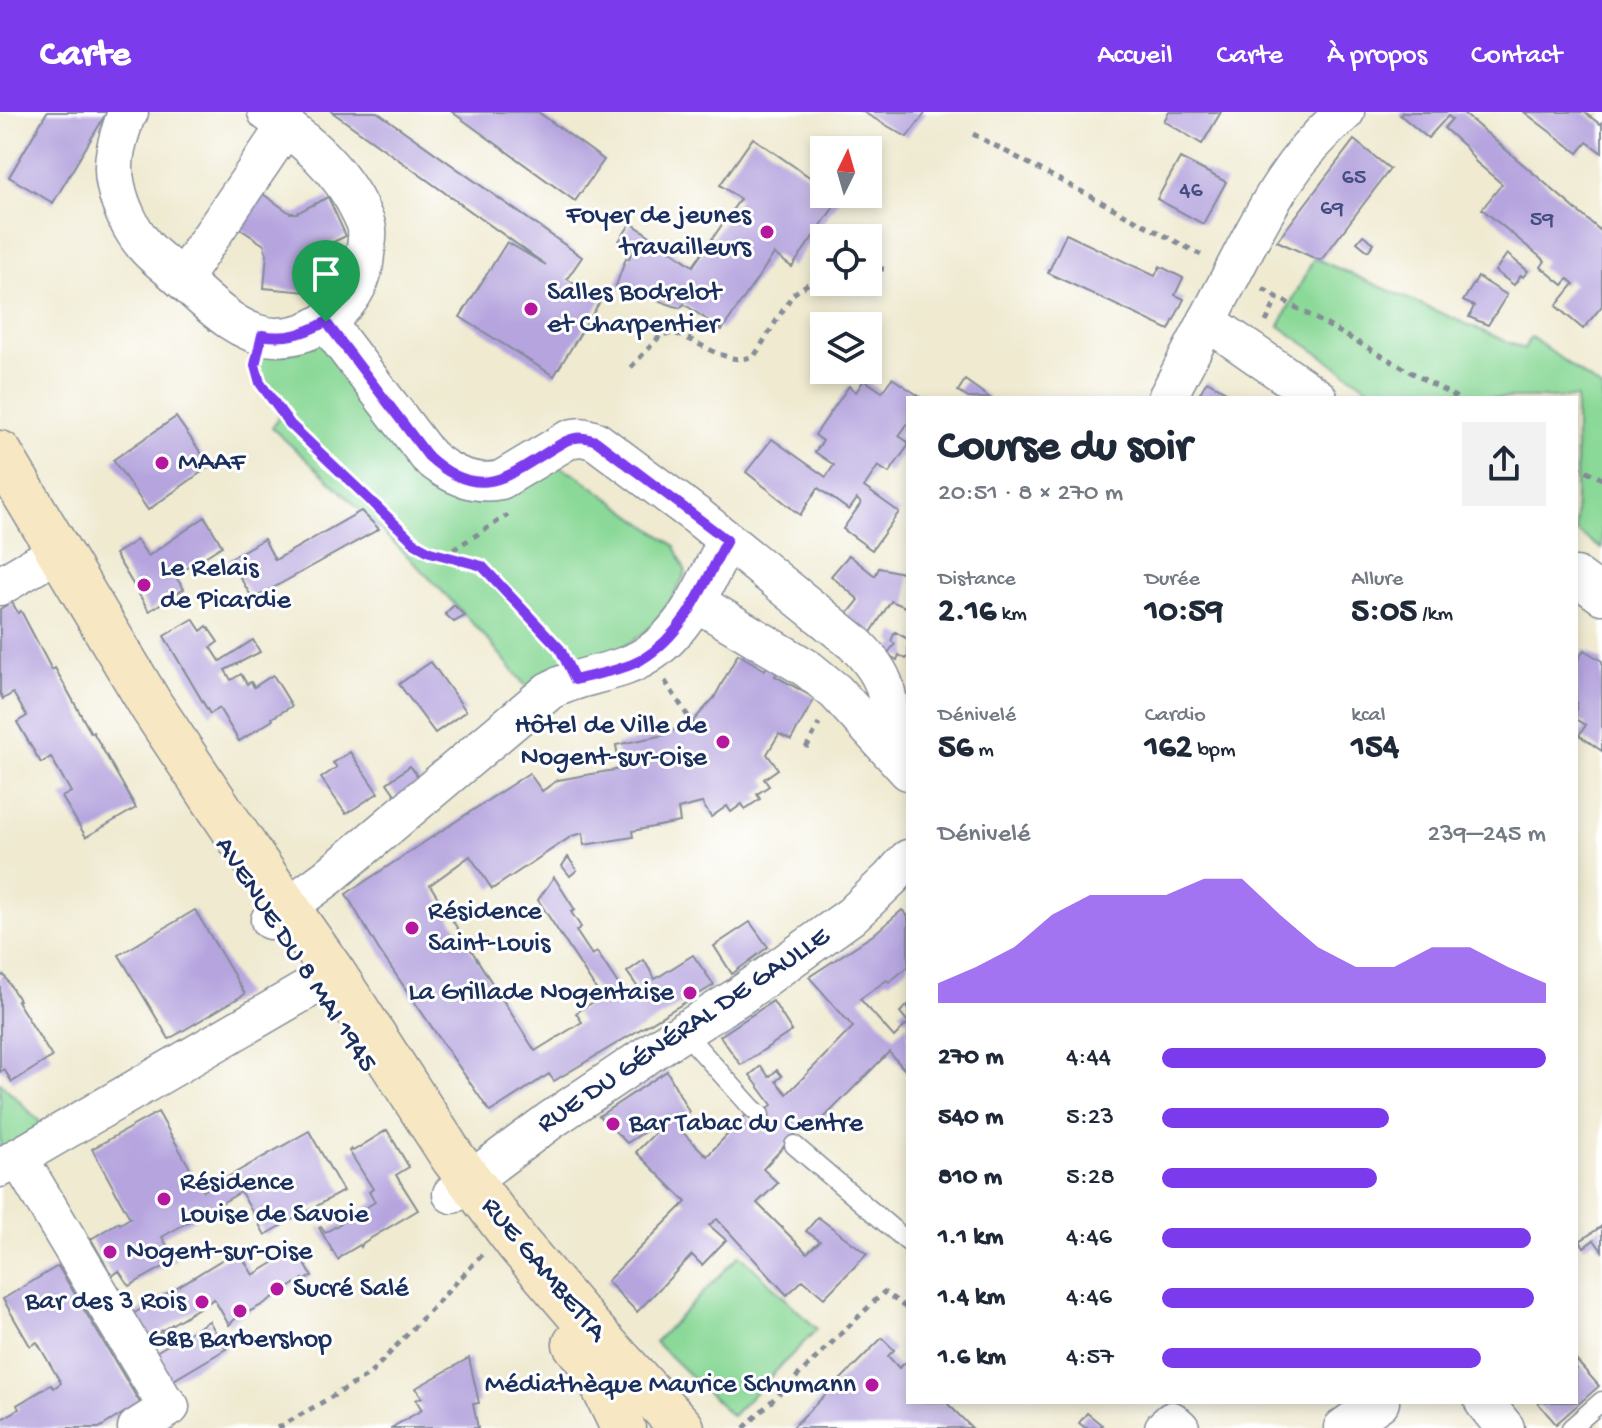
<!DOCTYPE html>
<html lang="fr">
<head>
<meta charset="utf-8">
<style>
	:root { --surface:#fff; --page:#f2f2f3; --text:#1f2937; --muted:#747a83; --accent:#7c3aed }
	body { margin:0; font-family:"Gochi Hand",sans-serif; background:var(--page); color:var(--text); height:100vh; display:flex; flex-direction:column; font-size:30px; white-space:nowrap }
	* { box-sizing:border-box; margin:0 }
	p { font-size:26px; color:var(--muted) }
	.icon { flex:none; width:44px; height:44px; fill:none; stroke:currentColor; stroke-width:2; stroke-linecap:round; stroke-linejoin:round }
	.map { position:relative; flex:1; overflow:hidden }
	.drawer { position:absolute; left:906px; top:284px; width:672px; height:1008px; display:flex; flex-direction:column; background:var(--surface); border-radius:0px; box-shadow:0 4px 12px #0003 }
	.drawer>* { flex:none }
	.needle { width:52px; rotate:5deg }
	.fabs { position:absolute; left:810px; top:24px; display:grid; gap:16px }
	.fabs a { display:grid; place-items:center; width:72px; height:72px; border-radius:0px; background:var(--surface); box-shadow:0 4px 12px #0003; font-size:40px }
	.pin { position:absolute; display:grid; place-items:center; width:68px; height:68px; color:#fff; margin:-82px -34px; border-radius:50% 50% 50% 0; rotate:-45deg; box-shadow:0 0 8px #0007 }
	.pin .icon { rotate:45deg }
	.round { display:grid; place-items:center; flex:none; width:84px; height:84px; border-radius:0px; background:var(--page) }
	.head { display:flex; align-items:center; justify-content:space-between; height:136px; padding:0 32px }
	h1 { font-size:44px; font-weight:800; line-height:60px }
	.figures { display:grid; grid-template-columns:repeat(3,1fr); gap:12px; height:136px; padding:8px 32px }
	.figures div { display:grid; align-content:center }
	.figures b { font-size:34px; font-weight:800 }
	.figures small { font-size:22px; font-weight:400 }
	.figures p { font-size:22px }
	.chart { height:224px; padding:16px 32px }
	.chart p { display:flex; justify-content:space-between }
	.chart svg { width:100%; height:144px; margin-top:8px; fill:var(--accent); opacity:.7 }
	ul { padding:0 32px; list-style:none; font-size:26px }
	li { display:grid; grid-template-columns:128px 96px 1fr; align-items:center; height:60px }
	li i { height:20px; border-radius:10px; background:var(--accent) }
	header { display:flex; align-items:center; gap:48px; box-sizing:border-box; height:112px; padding:0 40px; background:var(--accent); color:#fff }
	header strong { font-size:38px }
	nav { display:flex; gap:44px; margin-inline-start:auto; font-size:28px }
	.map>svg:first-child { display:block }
	.green { fill:#8bd998; stroke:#53847b; stroke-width:2 }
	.building { fill:#b5a4de }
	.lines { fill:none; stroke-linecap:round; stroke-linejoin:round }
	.lane-casing { stroke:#858c97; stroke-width:21 }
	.street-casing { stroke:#858c97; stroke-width:41 }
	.secondary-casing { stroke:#858c97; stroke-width:47 }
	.path { stroke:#858c97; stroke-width:5; stroke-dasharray:6 6; stroke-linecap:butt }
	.lane { stroke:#fff; stroke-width:18 }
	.street { stroke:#fff; stroke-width:38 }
	.secondary { stroke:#f7e8c3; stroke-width:44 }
	.route-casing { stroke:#fff; stroke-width:16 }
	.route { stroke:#7c3aed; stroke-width:10 }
	.poi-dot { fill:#b5179e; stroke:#fff; stroke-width:3 }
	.labels { text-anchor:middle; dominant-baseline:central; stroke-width:6; stroke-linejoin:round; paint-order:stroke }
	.number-label { font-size:24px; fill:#424c7e }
	.poi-label { font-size:28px; fill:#1b2f5e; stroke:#fff; text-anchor:start }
	.street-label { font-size:28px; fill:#1b2f5e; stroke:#fff }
</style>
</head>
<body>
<header>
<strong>Carte</strong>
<nav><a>Accueil</a><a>Carte</a><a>À propos</a><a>Contact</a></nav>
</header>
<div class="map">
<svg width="1602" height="1316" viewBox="0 0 1602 1316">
	<rect width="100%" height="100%" fill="#fff"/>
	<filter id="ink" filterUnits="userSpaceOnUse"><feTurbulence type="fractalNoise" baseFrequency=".0125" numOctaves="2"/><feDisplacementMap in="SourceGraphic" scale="16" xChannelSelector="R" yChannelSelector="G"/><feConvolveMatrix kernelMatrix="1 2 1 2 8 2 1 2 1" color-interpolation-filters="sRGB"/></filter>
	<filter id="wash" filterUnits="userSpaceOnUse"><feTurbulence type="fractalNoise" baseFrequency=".006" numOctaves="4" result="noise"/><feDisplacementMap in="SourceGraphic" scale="32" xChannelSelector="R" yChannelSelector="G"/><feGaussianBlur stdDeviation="1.8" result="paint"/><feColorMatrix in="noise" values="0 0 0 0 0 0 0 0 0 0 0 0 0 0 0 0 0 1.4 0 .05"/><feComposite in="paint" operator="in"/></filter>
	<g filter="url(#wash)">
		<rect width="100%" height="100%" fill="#efead0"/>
		<g class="green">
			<polygon points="1314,146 1524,237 1531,225 1602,277 1602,437 1576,419 1576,286 1383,286 1279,214"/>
			<path d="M326 210 451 361 537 345 574 361 675 434 686 460C677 479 667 498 652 513 626 541 565 562 529 578 512 558 496 536 478 517 413 447 343 380 272 316L281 300C255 265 252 265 262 223Z"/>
			<polygon points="0,970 43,1013 0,1037"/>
			<polygon points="740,1143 817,1217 732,1304 655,1230"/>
		</g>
		<g id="blocks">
			<g class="building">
				<polygon points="47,0 107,0 53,91 9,65"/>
				<polygon points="332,0 377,0 582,145 567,167 601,188 554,264 460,205 507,130 546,153"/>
				<polygon points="452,0 538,0 604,48 575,89"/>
				<polygon points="863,0 926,0 907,25"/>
				<polygon points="1169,0 1221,0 1202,32 1164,9"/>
				<polygon points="1403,0 1462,0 1602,120 1602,194 1583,217 1556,194 1574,172 1568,167 1563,173 1541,155 1545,149 1482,97 1502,72 1476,50 1465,35 1444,16 1452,7 1448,4 1428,26 1400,3"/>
				<polygon points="1524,0 1584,0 1600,12 1602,10 1602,41 1587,30 1578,41"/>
				<polygon points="753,26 824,75 824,82 835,82 840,86 792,155 774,142 722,218 684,192 680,196 616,174 626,146 629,147 632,137 619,129 631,111 693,154 740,87 720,73"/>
				<polygon points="1354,28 1390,57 1322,147 1320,148 1314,146 1277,129"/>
				<polygon points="1180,46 1226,70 1203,112 1157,87"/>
				<polygon points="260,80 290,101 297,101 328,85 346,124 314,139 308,145 307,180 264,176 267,142 264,133 236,114"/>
				<polygon points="1066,122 1155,164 1160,154 1183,166 1175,183 1184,187 1169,218 1048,161"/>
				<polygon points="1363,123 1374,131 1368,139 1357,130"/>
				<polygon points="1507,142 1528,159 1523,165 1521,163 1514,173 1495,159"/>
				<polygon points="1478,165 1507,183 1488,213 1469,205 1474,194 1463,189"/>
				<polygon points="892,266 922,286 908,286 908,311 899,324 908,330 908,334 889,361 878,354 864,375 899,400 872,438 843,417 861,391 857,387 849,398 818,376 800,403 746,360 772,327 826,365 834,353 815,340 823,329 815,323 849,274 856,280 864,268 882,280"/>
				<polygon points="965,268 990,286 968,286 958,279"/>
				<polygon points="1207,269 1236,286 1197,286"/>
				<polygon points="176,305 210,354 148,398 113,348"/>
				<polygon points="361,399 379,417 253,487 229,447 264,427 275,448"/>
				<polygon points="205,405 222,434 175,464 184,477 149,499 115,442 137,428 148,444"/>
				<polygon points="849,443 875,464 879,456 908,462 908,496 891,489 870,522 846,504 859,488 831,464"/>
				<polygon points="12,490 18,501 21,499 52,558 55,556 91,621 93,620 136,696 86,725 62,685 71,680 51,645 41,651 17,610 27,604 13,581 3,587 0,581 0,497"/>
				<polygon points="454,493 465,504 454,510 445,502"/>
				<polygon points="193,507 201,519 207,514 218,530 211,535 220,549 253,528 260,540 225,558 231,568 241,562 247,572 251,570 254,575 273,563 292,594 272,606 273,608 239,629 219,596 210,602 164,524"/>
				<polygon points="895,520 908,527 908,544 906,547 899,543 897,548 887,542 895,532 891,529"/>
				<polygon points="1584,538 1602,549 1602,639 1579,623 1586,613 1576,607 1576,550"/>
				<polygon points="738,542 765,558 770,549 780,555 775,564 815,586 791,628 779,622 767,642 778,657 764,667 769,674 757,682 760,687 745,697 742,692 731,700 727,694 711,705 702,691 678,697 680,710 632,719 633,725 584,733 583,721 572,724 492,777 470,744 430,773 535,939 582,910 576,901 601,885 538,788 554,765 575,798 571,800 581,815 576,819 592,843 597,840 626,884 639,877 627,860 644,848 655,867 693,843 714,873 554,969 549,962 490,1000 379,838 346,782 529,661 542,679 558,668 620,657 616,633 664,623 684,614 695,607 714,586"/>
				<polygon points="431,550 466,599 435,621 399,572"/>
				<polygon points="350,640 378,681 346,702 321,666 337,655 333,651"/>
				<polygon points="410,654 421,669 399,688 387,671"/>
				<polygon points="568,745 577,758 570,764 562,754"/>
				<polygon points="195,798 245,882 169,927 119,843"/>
				<polygon points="902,798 908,804 908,855 889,870 887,868 860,887 894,925 908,911 908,956 906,959 889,940 815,1015 812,1011 804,1019 801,1016 763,1057 778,1071 757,1091 807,1141 820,1129 806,1119 818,1105 867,1142 824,1186 803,1168 787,1183 717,1107 709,1113 726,1128 702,1153 692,1143 637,1200 607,1169 686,1090 636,1040 656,1020 652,1015 627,1031 599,1004 667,959 689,1000 676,1014 707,1044 746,1003 754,1011 772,993 750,963 761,954 769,965 777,958 782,964 776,969 787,982 853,915 809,865 873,823"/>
				<polygon points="750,810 768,835 732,862 714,834"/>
				<polygon points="0,860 3,864 4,863 19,888 17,889 52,945 12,970 4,957 0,960"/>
				<polygon points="773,889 792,919 741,953 720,924"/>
				<polygon points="908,893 908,910 900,900"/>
				<polygon points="158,1000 203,1079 309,1019 343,1079 265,1123 241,1080 162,1125 176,1148 129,1174 119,1159 112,1164 91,1127 119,1110 120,1112 130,1106 92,1037"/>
				<polygon points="387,1018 409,1055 396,1063 418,1098 363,1131 361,1135 360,1133 343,1143 338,1148 319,1116 321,1115 325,1121 375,1090 369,1080 373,1077 349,1039 351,1037 353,1039"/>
				<polygon points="1602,1114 1602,1139 1594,1128 1584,1135 1580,1129"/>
				<polygon points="296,1137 312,1164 304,1169 303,1167 287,1177 288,1179 285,1180 283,1179 262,1193 235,1207 229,1213 214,1187 161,1219 165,1225 163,1226 159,1220 144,1229 133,1202 238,1138 253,1163"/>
				<polygon points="58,1154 140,1291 99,1316 0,1316 0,1308 19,1297 17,1293 51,1273 54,1276 61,1271 37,1230 30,1234 3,1187"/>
				<polygon points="209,1209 226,1237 165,1273 149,1244"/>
				<polygon points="882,1226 894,1238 888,1244 899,1256 906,1250 908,1252 908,1290 946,1290 972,1316 792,1316"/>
				<polygon points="469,1246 479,1291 473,1292 478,1316 391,1316 422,1298 416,1288 422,1285 416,1276"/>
				<polygon points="1576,1248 1599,1274 1556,1312 1537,1290 1576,1290"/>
				<polygon points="1087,1301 1102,1313 1099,1316 1086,1316 1079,1311"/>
			</g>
		</g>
	</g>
	<g filter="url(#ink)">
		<use href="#blocks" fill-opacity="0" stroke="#858c97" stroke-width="2"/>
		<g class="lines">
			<defs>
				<g id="lane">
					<polyline points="683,919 752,996 760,1003"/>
					<polyline points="794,1033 908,1130"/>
					<polyline points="1571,1316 1602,1289"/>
				</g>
				<g id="street">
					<path d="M129 0 126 3C118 26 110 49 116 74 120 94 131 118 145 134 153 144 166 153 176 162 202 185 239 226 277 225 303 225 328 212 345 192 358 177 364 161 365 142 366 135 368 125 367 118 367 112 363 106 361 101 341 57 305 28 267 0"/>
					<polyline points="182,167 286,14"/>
					<polyline points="1207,209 1318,286"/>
					<path d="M326 210 428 344C448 362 474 374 501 368L566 329C577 323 585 325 596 329L697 404 853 530C892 567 889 586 888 636"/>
					<path d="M1167 286C1189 244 1211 202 1233 160 1265 98 1290 47 1345 0"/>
					<polyline points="1576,464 1602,483"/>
					<polyline points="0,474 58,440"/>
					<polyline points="696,490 808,557 836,580 908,659"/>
					<path d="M270 808 327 766 549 579C573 566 600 563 625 554 681 534 702 477 727 428"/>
					<polyline points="18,1045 162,1286 170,1295 137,1316"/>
					<polyline points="0,1056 313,874"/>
					<polyline points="452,1082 551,1008 656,937 741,883 851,804 891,766 908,747"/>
					<polyline points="1484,1290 1505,1316"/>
					<polyline points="1164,1316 1172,1309 1180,1316"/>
					<polyline points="1343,1316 1380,1290"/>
				</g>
				<g id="secondary">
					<polyline points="0,341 152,595 248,739 334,862 453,1046 519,1133 591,1217 682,1316"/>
					<polyline points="575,1232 591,1252 598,1264 623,1316"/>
				</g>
			</defs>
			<use href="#lane" class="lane-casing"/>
			<use href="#street" class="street-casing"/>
			<use href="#secondary" class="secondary-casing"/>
			<g class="path">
				<polyline points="973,22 1205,145"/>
				<polyline points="868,156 884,157"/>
				<polyline points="1263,177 1457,286"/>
				<polyline points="1266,210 1278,185"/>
				<polyline points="255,255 260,271 290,312 417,433 430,440 482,454 560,537"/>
				<path d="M631 255 662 222C663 222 674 222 675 222 700 228 729 257 755 243L793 182 824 161"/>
				<polyline points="1576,353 1602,367"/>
				<polyline points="443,444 508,403"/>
				<polyline points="665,569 695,615"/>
				<polyline points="806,636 819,612"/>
				<polyline points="278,1316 369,1263 482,1143"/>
				<polyline points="744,1316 884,1180 908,1197"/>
			</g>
			<use href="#lane" class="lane"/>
			<use href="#street" class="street"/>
			<use href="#secondary" class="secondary"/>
		</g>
	</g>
	<g class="lines" filter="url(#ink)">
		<defs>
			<path id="route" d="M326 210 428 344C485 396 513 358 566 329 577 324 585 325 596 329L727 428C704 472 686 521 641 548 621 559 596 562 575 568L560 537 482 454 430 440 417 433 290 312 260 271 255 253 262 223C286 228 305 221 326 210Z"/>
		</defs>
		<use href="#route" class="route-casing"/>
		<use href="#route" class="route"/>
	</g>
	<g class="poi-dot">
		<circle cx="767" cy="120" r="8"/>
		<circle cx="531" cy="197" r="8"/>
		<circle cx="162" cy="351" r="8"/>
		<circle cx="144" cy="473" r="8"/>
		<circle cx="723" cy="630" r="8"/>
		<circle cx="412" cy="816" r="8"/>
		<circle cx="690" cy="881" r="8"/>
		<circle cx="613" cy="1012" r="8"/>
		<circle cx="164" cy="1087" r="8"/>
		<circle cx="110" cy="1140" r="8"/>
		<circle cx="277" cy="1177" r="8"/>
		<circle cx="202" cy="1190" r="8"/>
		<circle cx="240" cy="1199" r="8"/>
		<circle cx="872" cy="1273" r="8"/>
	</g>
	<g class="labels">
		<g class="number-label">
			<text x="1354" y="66">65</text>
			<text x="1191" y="79">46</text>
			<text x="1332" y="97">69</text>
			<text x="1542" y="108">59</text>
		</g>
		<g class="poi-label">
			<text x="751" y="104" text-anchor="end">Foyer de jeunes<tspan x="751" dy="32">travailleurs</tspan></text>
			<text x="547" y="181">Salles Bodrelot<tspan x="547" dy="32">et Charpentier</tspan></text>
			<text x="178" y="351">MAAF</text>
			<text x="160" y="457">Le Relais<tspan x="160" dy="32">de Picardie</tspan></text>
			<text x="707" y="614" text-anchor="end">Hôtel de Ville de<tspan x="707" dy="32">Nogent-sur-Oise</tspan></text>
			<text x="428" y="800">Résidence<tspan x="428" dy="32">Saint-Louis</tspan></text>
			<text x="674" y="881" text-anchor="end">La Grillade Nogentaise</text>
			<text x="629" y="1012">Bar Tabac du Centre</text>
			<text x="180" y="1071">Résidence<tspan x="180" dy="32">Louise de Savoie</tspan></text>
			<text x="126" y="1140">Nogent-sur-Oise</text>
			<text x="293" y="1177">Sucré Salé</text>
			<text x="186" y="1190" text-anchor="end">Bar des 3 Rois</text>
			<text x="240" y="1228" text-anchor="middle">G&amp;B Barbershop</text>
			<text x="856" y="1273" text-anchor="end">Médiathèque Maurice Schumann</text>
		</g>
		<g class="street-label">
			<text transform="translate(295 843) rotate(57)">AVENUE DU 8 MAI 1945</text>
			<text transform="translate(684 919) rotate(-34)">RUE DU GÉNÉRAL DE GAULLE</text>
			<text transform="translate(543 1158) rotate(50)">RUE GAMBETTA</text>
		</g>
	</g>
</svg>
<div class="fabs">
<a><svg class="needle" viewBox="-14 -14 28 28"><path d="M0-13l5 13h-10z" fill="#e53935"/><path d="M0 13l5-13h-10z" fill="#747a83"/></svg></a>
<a><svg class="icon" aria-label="locate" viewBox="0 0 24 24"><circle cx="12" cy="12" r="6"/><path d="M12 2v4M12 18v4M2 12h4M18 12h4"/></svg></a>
<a><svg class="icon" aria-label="layers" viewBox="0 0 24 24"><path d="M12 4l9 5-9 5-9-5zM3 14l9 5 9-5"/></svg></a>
</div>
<div class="pin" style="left:326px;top:210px;background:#1e9e55"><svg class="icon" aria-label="arrive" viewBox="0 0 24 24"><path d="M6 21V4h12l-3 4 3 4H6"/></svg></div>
<section class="drawer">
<div class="head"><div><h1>Course du soir</h1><p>20:51 · 8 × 270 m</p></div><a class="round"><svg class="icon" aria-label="share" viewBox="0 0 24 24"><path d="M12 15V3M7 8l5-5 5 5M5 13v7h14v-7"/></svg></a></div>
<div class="figures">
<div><p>Distance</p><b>2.16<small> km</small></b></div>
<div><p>Durée</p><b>10:59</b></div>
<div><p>Allure</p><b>5:05<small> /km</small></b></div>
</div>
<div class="figures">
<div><p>Dénivelé</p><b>56<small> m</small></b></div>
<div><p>Cardio</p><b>162<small> bpm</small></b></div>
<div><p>kcal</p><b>154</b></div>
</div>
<div class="chart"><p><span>Dénivelé</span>239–245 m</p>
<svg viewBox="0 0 160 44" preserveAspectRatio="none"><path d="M0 44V38L10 33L20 27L30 17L40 11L50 11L60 11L70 6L80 6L90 17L100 27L110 33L120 33L130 27L140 27L150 33L160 38V44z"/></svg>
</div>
<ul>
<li><b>270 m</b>4:44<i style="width:100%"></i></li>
<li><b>540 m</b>5:23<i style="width:59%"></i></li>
<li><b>810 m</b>5:28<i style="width:56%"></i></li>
<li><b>1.1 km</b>4:46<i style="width:96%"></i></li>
<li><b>1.4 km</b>4:46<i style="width:97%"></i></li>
<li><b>1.6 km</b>4:57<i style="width:83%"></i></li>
</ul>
</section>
</div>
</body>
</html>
